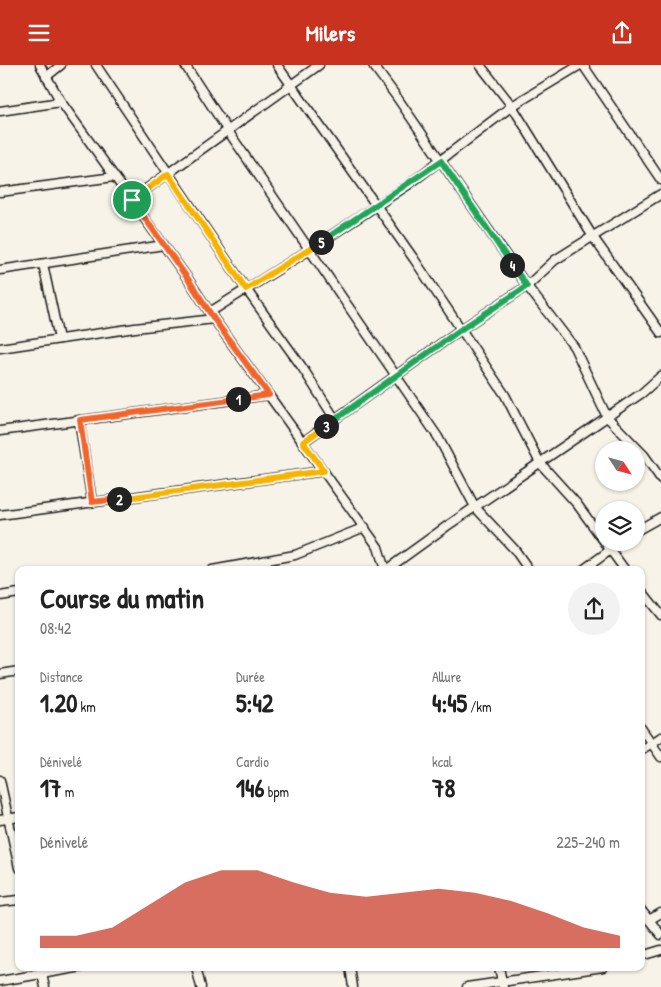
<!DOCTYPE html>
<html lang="fr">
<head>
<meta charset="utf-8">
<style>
	:root { --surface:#fff; --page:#f2f2f2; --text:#222; --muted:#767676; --accent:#c8321e }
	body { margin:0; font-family:"Patrick Hand",sans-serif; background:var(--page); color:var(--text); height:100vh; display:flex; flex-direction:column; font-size:19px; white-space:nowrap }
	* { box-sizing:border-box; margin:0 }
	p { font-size:16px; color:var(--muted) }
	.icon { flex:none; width:28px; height:28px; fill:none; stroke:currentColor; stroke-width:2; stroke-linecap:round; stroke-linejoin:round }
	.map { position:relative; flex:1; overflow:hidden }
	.panel { position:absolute; left:15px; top:501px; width:630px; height:405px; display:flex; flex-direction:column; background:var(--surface); border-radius:10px; box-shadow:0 1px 4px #0004 }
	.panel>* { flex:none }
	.needle { width:32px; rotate:126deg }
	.buttons { position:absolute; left:595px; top:376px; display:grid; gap:10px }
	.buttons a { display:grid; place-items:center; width:50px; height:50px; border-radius:50%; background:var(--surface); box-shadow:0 1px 4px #0004; font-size:25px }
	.pin { position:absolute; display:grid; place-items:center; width:42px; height:42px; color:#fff; margin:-21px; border:2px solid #fff; border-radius:50%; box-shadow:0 1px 5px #0007 }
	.km { position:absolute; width:25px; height:25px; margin:-12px; border-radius:50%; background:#222; color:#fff; font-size:14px; line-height:25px; text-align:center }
	.round { display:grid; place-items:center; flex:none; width:52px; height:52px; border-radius:26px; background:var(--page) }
	.headline { display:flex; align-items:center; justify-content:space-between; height:85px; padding:0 25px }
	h1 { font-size:28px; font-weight:800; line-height:38px }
	.metrics { display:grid; grid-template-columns:repeat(3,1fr); gap:8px; height:85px; padding:5px 25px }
	.metrics div { display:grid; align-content:center }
	.metrics b { font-size:25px; font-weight:800 }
	.metrics small { font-size:14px; font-weight:400 }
	.metrics p { font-size:14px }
	.chart { height:140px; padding:10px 25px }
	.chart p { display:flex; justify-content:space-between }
	.chart svg { width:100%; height:90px; margin-top:5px; fill:var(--accent); opacity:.7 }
	header { display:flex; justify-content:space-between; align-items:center; height:65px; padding:0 25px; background:var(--accent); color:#fff; font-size:22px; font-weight:800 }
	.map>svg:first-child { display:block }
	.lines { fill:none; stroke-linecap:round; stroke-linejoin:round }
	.minor-casing { stroke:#1c1c1c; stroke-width:11 }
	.minor { stroke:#f7f3e8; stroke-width:8 }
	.split-1-casing { stroke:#fff; stroke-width:10 }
	.split-2-casing { stroke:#fff; stroke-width:10 }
	.split-3-casing { stroke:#fff; stroke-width:10 }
	.split-4-casing { stroke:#fff; stroke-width:10 }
	.split-5-casing { stroke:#fff; stroke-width:10 }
	.split-6-casing { stroke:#fff; stroke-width:10 }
	.split-1 { stroke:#f0652b; stroke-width:6 }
	.split-2 { stroke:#f0652b; stroke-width:6 }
	.split-3 { stroke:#f5b400; stroke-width:6 }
	.split-4 { stroke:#22a559; stroke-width:6 }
	.split-5 { stroke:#22a559; stroke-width:6 }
	.split-6 { stroke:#f5b400; stroke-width:6 }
</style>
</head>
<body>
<header><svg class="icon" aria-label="menu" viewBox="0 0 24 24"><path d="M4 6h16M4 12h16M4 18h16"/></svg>Milers<svg class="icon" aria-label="share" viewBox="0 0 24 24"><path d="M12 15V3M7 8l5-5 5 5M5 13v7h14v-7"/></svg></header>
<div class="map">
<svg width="661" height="922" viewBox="0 0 661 922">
	<rect width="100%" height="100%" fill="#f7f3e8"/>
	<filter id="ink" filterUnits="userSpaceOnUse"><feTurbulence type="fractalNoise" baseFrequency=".02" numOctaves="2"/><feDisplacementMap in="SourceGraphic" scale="10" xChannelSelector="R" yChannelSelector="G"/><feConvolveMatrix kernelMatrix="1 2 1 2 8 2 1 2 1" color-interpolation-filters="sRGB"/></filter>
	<g filter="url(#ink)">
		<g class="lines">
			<defs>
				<g id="minor">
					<polyline points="40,0 61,37 188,214 214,254 378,482 385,505"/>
					<polyline points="96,0 246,224 302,302 335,354"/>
					<polyline points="185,0 228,66 438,372 475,442 515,485 529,505"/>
					<polyline points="277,0 414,194 505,330 540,398 577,439 625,505"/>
					<polyline points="373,0 396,31 527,221 574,282 607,352 644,390 661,414"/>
					<polyline points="480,0 512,41 593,172 661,268"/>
					<polyline points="583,0 661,115"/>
					<polyline points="46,12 61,0"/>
					<polyline points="0,46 61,37"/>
					<polyline points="0,127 114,112"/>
					<polyline points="131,135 319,0"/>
					<polyline points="43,199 59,274"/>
					<polyline points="0,205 164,180"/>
					<polyline points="210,247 309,185 408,120 512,41 580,0"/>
					<polyline points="0,283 135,263 214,254"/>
					<polyline points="79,355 92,437"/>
					<polyline points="0,366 269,330"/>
					<polyline points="303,377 460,265 527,221 555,195 661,129"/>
					<polyline points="0,450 324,406"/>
					<polyline points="636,466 661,452"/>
					<polyline points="212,505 295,490 365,462"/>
					<polyline points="386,505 447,461 642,328 661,311"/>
					<polyline points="583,505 620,478"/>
					<polyline points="641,525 661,550"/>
					<polyline points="0,531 19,528"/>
					<polyline points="0,609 19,606"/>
					<polyline points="641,663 661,692"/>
					<polyline points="641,685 661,672"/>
					<polyline points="0,715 19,803"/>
					<polyline points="0,755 19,752"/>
					<polyline points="0,837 19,835"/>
					<polyline points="641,845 661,870"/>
					<polyline points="649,855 661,848"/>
					<polyline points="641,891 661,885"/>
					<polyline points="40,902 45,922"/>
					<polyline points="196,902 201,922"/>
					<polyline points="350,902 353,922"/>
					<polyline points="499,902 503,922"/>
					<polyline points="0,916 82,902"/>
					<polyline points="467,922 603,902"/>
				</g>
			</defs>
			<use href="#minor" class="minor-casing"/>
			<use href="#minor" class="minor"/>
		</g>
	</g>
	<g class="lines" filter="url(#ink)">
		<defs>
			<polyline id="split-1" points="132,135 188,214 214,254 269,330 238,334"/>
			<polyline id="split-2" points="119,434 92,437 80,355 238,334"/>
			<polyline id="split-3" points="119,434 324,406 303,377 326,361"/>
			<polyline id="split-4" points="326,361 460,265 527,221 512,200"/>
			<polyline id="split-5" points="321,177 441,96 512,200"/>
			<polyline id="split-6" points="132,135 168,109 246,224 321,177"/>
		</defs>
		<use href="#split-1" class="split-1-casing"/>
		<use href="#split-2" class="split-2-casing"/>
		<use href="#split-3" class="split-3-casing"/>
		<use href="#split-4" class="split-4-casing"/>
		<use href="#split-5" class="split-5-casing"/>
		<use href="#split-6" class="split-6-casing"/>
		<use href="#split-1" class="split-1"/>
		<use href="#split-2" class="split-2"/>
		<use href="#split-3" class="split-3"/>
		<use href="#split-4" class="split-4"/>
		<use href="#split-5" class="split-5"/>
		<use href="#split-6" class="split-6"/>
	</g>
</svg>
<div class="buttons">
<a><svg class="needle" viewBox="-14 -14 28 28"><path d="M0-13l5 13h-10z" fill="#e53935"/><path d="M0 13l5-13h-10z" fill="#767676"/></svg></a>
<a><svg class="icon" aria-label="layers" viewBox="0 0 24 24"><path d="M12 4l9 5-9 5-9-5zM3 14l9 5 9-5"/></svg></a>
</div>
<div class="pin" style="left:132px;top:135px;background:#1e9e55"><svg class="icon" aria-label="arrive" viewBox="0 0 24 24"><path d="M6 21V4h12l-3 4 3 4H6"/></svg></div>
<b class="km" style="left:238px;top:334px">1</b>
<b class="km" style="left:119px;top:434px">2</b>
<b class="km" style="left:326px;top:361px">3</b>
<b class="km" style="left:512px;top:200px">4</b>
<b class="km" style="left:321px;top:177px">5</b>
<section class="panel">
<div class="headline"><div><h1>Course du matin</h1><p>08:42</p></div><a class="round"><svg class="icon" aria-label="share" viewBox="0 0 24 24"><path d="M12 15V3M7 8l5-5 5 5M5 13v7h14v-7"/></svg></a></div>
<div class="metrics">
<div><p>Distance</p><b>1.20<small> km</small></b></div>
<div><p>Durée</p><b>5:42</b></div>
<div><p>Allure</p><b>4:45<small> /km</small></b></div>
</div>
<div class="metrics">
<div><p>Dénivelé</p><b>17<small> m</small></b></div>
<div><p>Cardio</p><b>146<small> bpm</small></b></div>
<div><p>kcal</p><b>78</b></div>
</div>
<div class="chart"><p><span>Dénivelé</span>225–240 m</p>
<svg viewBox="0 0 160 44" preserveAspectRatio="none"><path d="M0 44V38L10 38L20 34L30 23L40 12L50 6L60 6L70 12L80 17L90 19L100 17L110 15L120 17L130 21L140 27L150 34L160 38V44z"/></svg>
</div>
</section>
</div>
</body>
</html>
